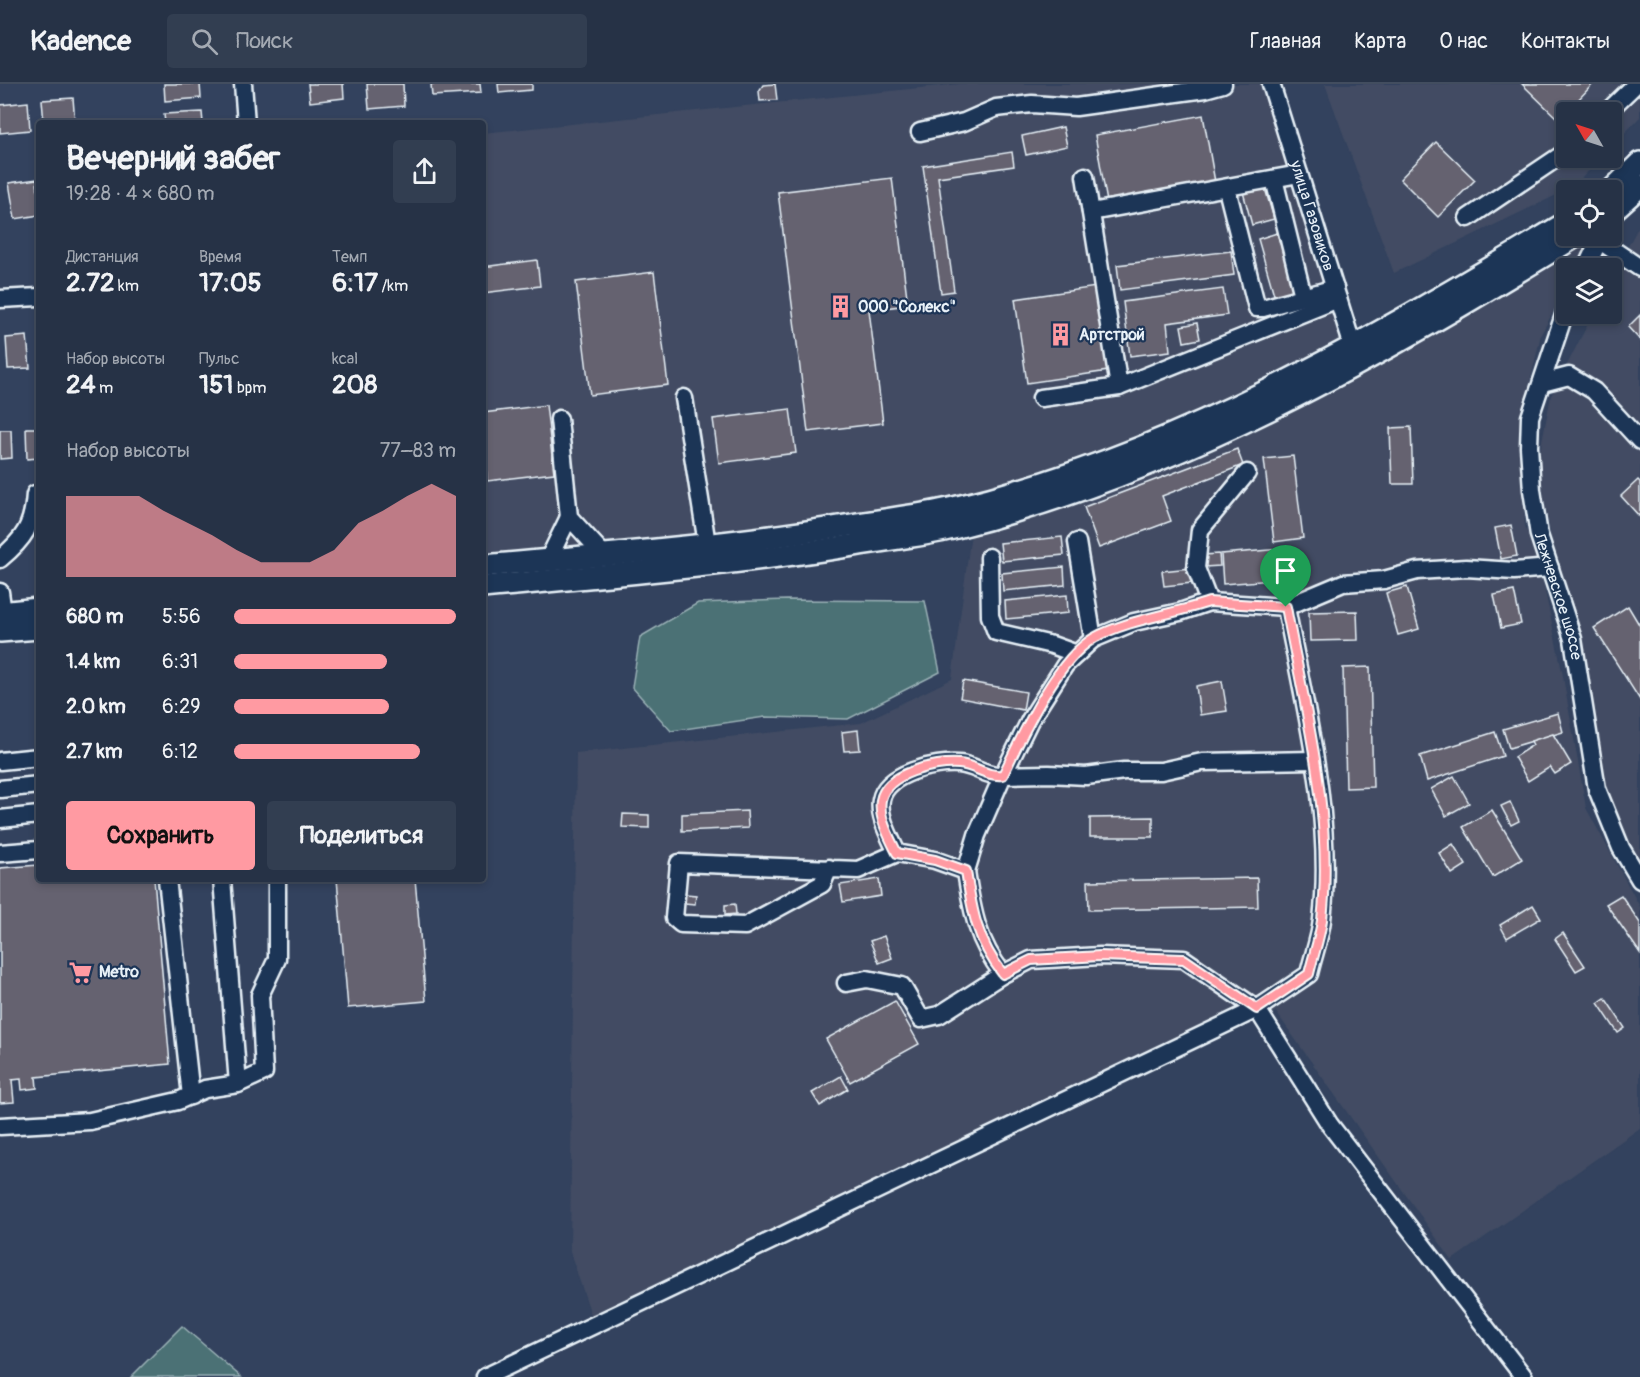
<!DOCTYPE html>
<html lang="ru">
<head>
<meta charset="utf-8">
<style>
	:root { --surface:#263246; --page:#323e51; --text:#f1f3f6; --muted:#a4aab3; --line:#424d5f; --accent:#ff9aa2 }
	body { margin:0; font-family:Pangolin,sans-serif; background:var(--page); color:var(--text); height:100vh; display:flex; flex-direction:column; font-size:22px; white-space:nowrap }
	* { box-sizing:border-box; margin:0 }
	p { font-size:20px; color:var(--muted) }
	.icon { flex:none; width:33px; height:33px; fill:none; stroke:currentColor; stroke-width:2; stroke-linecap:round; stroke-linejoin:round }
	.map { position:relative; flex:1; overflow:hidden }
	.panel { position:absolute; left:36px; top:36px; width:450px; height:762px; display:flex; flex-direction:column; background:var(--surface); border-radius:6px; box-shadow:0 3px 9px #0003,0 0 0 2px var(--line) }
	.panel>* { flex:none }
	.needle { width:39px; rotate:309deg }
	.tools { position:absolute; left:1556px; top:18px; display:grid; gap:12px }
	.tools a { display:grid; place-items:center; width:66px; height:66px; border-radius:6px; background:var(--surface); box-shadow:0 3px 9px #0003,0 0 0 2px var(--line); font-size:30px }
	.pin { position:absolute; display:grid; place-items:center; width:51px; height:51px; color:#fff; margin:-62px -26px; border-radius:50% 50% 50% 0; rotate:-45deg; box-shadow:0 0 6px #0007 }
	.pin .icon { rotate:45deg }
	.round { display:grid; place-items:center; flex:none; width:63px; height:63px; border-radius:6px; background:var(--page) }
	.headline { display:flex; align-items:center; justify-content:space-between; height:102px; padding:0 30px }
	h1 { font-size:33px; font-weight:700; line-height:45px }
	.figures { display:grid; grid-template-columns:repeat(3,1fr); gap:9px; height:102px; padding:6px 30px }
	.figures div { display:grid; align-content:center }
	.figures b { font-size:26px; font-weight:700 }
	.figures small { font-size:16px; font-weight:400 }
	.figures p { font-size:16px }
	.chart { height:168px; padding:12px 30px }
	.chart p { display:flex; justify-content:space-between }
	.chart svg { width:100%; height:108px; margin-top:6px; fill:var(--accent); opacity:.7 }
	.cta { display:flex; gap:12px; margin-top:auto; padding:12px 30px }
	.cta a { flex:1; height:69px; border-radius:6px; background:var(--accent); color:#111; font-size:24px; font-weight:700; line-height:69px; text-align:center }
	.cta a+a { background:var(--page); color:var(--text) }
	ul { padding:0 30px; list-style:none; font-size:20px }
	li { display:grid; grid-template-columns:96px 72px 1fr; align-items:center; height:45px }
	li i { height:15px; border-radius:8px; background:var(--accent) }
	header { display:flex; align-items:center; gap:36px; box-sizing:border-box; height:84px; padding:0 30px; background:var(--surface); border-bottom:2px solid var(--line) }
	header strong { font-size:28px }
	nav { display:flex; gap:33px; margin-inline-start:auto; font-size:21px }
	.search { width:420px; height:54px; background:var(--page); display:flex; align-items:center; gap:15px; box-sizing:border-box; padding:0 21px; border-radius:6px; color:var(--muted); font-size:22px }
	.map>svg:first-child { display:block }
	.built { fill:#424c63 }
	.green { fill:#4b7174; stroke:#9ab1b6; stroke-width:1.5 }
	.building { fill:#65626f; stroke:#e8f1f8; stroke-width:1.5 }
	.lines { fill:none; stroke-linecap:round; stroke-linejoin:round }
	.minor-casing { stroke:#e8f1f8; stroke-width:21 }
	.major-casing { stroke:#e8f1f8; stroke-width:26 }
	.minor { stroke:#1d3557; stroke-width:16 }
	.major { stroke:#1d3557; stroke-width:21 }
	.route-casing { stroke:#fff; stroke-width:12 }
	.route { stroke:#ff9aa2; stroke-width:8 }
	.labels { text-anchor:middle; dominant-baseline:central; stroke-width:4.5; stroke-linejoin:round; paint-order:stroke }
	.street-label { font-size:16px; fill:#e8f1f8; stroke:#1d3557 }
	.poi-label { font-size:16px; font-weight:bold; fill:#e8f1f8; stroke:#1d3557; text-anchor:start }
</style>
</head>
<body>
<header>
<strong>Kadence</strong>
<div class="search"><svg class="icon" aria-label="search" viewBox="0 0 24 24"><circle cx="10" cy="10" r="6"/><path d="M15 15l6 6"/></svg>Поиск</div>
<nav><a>Главная</a><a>Карта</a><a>О нас</a><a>Контакты</a></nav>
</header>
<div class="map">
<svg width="1640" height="1293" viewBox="0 0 1640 1293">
	<rect width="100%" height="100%" fill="#33425e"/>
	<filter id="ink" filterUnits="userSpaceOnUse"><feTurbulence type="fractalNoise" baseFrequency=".0167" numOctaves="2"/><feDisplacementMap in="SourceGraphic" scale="12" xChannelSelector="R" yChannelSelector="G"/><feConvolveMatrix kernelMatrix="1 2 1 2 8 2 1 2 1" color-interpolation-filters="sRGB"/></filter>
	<g filter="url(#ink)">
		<g class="built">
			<polygon points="959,0 1265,0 1341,260 1180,337 1062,381 941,418 754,448 483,472 483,49"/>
			<polygon points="1325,0 1640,0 1640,33 1611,63 1611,28 1566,28 1566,74 1601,74 1573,103 1394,189"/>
			<polygon points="1640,140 1640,785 1628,767 1605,699 1588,590 1570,513 1551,455 1538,377 1551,312 1593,230 1611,230 1611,194"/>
			<polygon points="1586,152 1593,157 1577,184 1566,184 1566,205 1541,250 1520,343 1525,442 1538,474 1562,587 1586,724 1640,823 1640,1044 1452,1176 1276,928 595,1242 570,1168 576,669 861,639 952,595 971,449"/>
		</g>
		<g class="green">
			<polygon points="787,516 925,517 940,588 848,635 765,633 671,647 632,603 640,553 698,519"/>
			<polygon points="182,1242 241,1293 131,1293"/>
		</g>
		<g class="building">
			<polygon points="164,0 200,0 201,14 165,17"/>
			<polygon points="308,0 343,0 344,14 310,18"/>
			<polygon points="367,0 403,0 404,22 369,25"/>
			<polygon points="431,0 480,0 481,9 432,12"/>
			<polygon points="498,0 532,0 532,6 499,9"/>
			<polygon points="775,0 777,16 760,17 759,7 763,1"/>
			<polygon points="1522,0 1593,0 1559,36"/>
			<polygon points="73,14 75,39 44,39 42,16"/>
			<polygon points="28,18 30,46 0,49 0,21"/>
			<polygon points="202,28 203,39 165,39 164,30"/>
			<polygon points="1203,31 1215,98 1107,118 1095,51"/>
			<polygon points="1063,43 1067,62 1026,71 1022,52"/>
			<polygon points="1436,58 1475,96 1438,133 1400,95"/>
			<polygon points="1012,68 1014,82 938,93 954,207 941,209 923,82"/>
			<polygon points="892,94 908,221 869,226 883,339 808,348 778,108"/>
			<polygon points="37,95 39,131 15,135 9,99"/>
			<polygon points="1264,101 1274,135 1252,141 1243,108"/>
			<polygon points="1277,149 1295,208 1275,214 1258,155"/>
			<polygon points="1231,167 1234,191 1120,206 1117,181"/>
			<polygon points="537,176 540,202 483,209 483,183"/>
			<polygon points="654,188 668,301 590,311 576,198"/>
			<polygon points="1096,203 1108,287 1027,299 1015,215"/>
			<polygon points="1223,205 1227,231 1167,239 1170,267 1130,272 1123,218"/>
			<polygon points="1640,231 1640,256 1628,243"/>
			<polygon points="1197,239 1200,255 1184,258 1181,242"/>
			<polygon points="27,252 30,284 8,285 6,254"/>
			<polygon points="546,321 554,389 487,397 483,329"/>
			<polygon points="790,325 796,369 719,379 713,335"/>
			<polygon points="1411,343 1413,400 1392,400 1390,344"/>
			<polygon points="26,344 39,344 39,374 27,375"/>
			<polygon points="0,346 11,346 12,374 0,375"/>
			<polygon points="1237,365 1243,381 1162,412 1171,437 1099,464 1084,423"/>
			<polygon points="1293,372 1303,454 1274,458 1264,375"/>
			<polygon points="1638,396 1640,398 1640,433 1621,412"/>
			<polygon points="1511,441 1517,472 1501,475 1495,444"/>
			<polygon points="1062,453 1064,471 1002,477 1000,459"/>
			<polygon points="1294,464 1297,494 1223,500 1221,470"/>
			<polygon points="1219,470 1220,482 1204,483 1203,471"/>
			<polygon points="1064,483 1065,501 1003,507 1002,489"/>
			<polygon points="1190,484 1192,499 1164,502 1162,487"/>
			<polygon points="1407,503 1419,545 1398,551 1386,509"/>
			<polygon points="1514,507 1521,540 1501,544 1494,511"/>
			<polygon points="1067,511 1068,529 1006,535 1005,517"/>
			<polygon points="1628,522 1640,542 1640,616 1594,544"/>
			<polygon points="1357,527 1358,556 1310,557 1309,528"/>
			<polygon points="1370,583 1373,703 1346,704 1343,584"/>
			<polygon points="963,597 1026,608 1023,626 960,614"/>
			<polygon points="1222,597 1227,627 1200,631 1196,602"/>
			<polygon points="1558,629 1563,648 1509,664 1503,645"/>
			<polygon points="858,646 860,666 844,667 842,648"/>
			<polygon points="1495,648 1503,672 1427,697 1420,672"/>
			<polygon points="1553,650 1571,680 1555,690 1550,683 1528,697 1514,673 1533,661 1531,657"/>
			<polygon points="1454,692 1469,719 1446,732 1431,705"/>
			<polygon points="1510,718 1519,737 1511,741 1501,722"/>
			<polygon points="1492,726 1522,775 1493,793 1463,743"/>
			<polygon points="747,727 748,744 682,747 682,730"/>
			<polygon points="623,730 649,731 649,744 622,743"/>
			<polygon points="1153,733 1153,753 1090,753 1090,734"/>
			<polygon points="1453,760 1466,781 1452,790 1439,769"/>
			<polygon points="39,781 39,795 154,795 170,980 36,993 37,1004 22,1006 21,995 12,996 14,1018 0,1019 0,784"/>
			<polygon points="1257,794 1258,823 1089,826 1088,797"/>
			<polygon points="337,795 415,795 426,917 348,924"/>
			<polygon points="879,795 881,812 843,818 840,801"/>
			<polygon points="685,810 696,811 695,820 684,819"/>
			<polygon points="1621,811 1640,839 1640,869 1606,820"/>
			<polygon points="735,820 736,830 725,831 725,821"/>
			<polygon points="1533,821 1541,834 1507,854 1500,841"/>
			<polygon points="1563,849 1585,882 1576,887 1555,855"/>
			<polygon points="884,852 892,874 879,879 870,857"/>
			<polygon points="1605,914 1625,944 1618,949 1598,919"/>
			<polygon points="895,917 919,960 850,998 826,955"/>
			<polygon points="841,992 848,1005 820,1022 812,1009"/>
		</g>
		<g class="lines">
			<defs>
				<g id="minor">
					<polyline points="243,0 246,39"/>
					<path id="s1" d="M1271 0 1353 263"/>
					<polyline points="1607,28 1635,1"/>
					<polyline points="920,48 964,38 996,24 1032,20 1076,23 1205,5 1223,0"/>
					<polyline points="1085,92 1119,303"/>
					<polyline points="1274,95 1303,212"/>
					<polyline points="1227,105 1257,224 1263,224 1335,204"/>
					<polyline points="1091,128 1299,90"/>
					<polyline points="1468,134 1566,68"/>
					<polyline points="1600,157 1640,184"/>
					<polyline points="1586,184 1601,152"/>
					<polyline points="0,215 39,213"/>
					<path id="s2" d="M1566 225 1530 333 1529 363 1532 406 1539 451 1573 555 1597 705 1621 764 1640 796"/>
					<polyline points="1542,299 1569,292 1594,307 1640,357"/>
					<polyline points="684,314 707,460"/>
					<polyline points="1041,314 1119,303 1338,215"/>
					<polyline points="559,335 569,433 603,470"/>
					<polyline points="989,473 990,532 996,548 1052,561 1077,570"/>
					<path d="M0 475C24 455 33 442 35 410"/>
					<polyline points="548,476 569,433"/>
					<polyline points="0,508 3,529"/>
					<polyline points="1286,523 1343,499 1384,496 1417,487 1466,484 1514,487 1550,484"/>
					<polyline points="1093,555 1134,538 1180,528 1209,518"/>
					<polyline points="0,677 39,673"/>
					<polyline points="0,705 39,701"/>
					<polyline points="0,735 39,731"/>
					<polyline points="0,769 39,766"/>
					<polyline points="829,784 822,800 745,842 681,840 674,834 679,779 858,786 897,769"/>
					<polyline points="966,787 977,751 1003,691 1049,690 1086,692 1124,687 1161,687 1202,678 1314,676"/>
					<polyline points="167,795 191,1012"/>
					<polyline points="222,795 238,1000"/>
					<path d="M1003 890 1031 876 1100 872 1184 875 1257 925 1309 890C1313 872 1320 854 1322 836 1334 732 1305 625 1286 523L1209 518 1196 484 1200 446 1247 389"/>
					<path d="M846 899 867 895 902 902 921 935 939 931 1003 890C977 857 972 827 966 787L935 776 897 769C891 755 878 733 881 716 886 689 935 678 959 680 975 681 986 693 1003 691L1030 636 1065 581 1093 555 1077 458"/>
					<polyline points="0,1042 90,1037 178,1017 205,1005 238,1000 264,988 260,911 277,875 277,795"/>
					<polyline points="485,1293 1257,925 1330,1041 1524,1293"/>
				</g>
				<g id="major">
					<polyline points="1611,107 1640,79"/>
					<polyline points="1611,128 1640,102"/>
					<path d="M483 482C606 471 730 461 851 441 886 435 921 432 954 424 1176 371 1373 255 1566 139"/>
					<path d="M483 503C607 491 732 481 855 461 888 455 921 452 953 444 1178 389 1381 272 1576 152"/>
					<polyline points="0,529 39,525"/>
					<polyline points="0,547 39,544"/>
				</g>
			</defs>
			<use href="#minor" class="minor-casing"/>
			<use href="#major" class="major-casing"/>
			<use href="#minor" class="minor"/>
			<use href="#major" class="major"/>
		</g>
	</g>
	<g class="lines" filter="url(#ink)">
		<defs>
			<path id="route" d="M1209 518 1286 523C1305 625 1334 732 1322 836 1320 854 1313 872 1309 890L1257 925 1184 875 1100 872 1031 876 1003 890C977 857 972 827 966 787L935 776 897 769C890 755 878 733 881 716 886 689 935 678 959 680 975 681 986 693 1003 691 1022 652 1056 576 1094 554 1129 535 1171 531 1209 518Z"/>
		</defs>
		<use href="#route" class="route-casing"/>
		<use href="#route" class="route"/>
	</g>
	<defs>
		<symbol id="building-bare" viewBox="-9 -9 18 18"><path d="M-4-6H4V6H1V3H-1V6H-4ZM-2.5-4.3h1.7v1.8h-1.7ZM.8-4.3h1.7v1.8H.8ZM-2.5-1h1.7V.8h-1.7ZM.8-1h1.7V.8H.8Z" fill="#ff9aa2" stroke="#1d3557" stroke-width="2.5" paint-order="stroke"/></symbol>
		<symbol id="supermarket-bare" viewBox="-9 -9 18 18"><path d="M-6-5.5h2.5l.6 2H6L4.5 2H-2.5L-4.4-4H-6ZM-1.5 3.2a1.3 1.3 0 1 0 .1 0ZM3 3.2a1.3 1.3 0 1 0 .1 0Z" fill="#ff9aa2" stroke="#1d3557" stroke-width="2.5" paint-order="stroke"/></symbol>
	</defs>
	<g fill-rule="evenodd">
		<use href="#building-bare" x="824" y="206" width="33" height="33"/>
		<use href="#building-bare" x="1044" y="234" width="33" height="33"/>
		<use href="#supermarket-bare" x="64" y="872" width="33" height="33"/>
	</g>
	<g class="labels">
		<g class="street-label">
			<text stroke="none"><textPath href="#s1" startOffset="138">улица Газовиков</textPath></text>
			<text stroke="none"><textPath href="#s2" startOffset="297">Лежневское шоссе</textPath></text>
		</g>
		<g class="poi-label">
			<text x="858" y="223">ООО "Солекс"</text>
			<text x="1079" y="251">Артстрой</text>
			<text x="99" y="888">Metro</text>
		</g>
	</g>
</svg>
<div class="tools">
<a><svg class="needle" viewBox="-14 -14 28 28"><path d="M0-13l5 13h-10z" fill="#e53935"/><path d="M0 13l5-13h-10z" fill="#a4aab3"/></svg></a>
<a><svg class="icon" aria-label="locate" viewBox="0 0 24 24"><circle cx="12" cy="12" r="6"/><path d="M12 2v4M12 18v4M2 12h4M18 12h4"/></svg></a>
<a><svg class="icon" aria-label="layers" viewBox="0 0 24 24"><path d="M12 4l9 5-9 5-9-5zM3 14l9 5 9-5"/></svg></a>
</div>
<div class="pin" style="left:1286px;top:523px;background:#1e9e55"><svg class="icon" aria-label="arrive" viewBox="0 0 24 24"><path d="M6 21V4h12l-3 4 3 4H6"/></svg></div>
<section class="panel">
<div class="headline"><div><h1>Вечерний забег</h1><p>19:28 · 4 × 680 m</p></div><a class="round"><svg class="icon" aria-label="share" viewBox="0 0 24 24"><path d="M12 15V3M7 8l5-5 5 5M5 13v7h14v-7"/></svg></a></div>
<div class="figures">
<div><p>Дистанция</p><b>2.72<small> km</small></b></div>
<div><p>Время</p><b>17:05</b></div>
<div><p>Темп</p><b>6:17<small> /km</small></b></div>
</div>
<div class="figures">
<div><p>Набор высоты</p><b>24<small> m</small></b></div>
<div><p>Пульс</p><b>151<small> bpm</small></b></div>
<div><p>kcal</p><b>208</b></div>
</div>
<div class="chart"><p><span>Набор высоты</span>77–83 m</p>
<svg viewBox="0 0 160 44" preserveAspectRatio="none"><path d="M0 44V11L10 11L20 11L30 11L40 17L50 22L60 27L70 33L80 38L90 38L100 38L110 33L120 22L130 17L140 11L150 6L160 11V44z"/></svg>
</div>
<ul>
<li><b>680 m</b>5:56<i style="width:100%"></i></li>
<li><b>1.4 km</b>6:31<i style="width:69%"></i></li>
<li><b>2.0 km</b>6:29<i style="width:70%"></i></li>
<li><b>2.7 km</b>6:12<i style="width:84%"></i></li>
</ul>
<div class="cta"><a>Сохранить</a><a>Поделиться</a></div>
</section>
</div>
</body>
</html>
